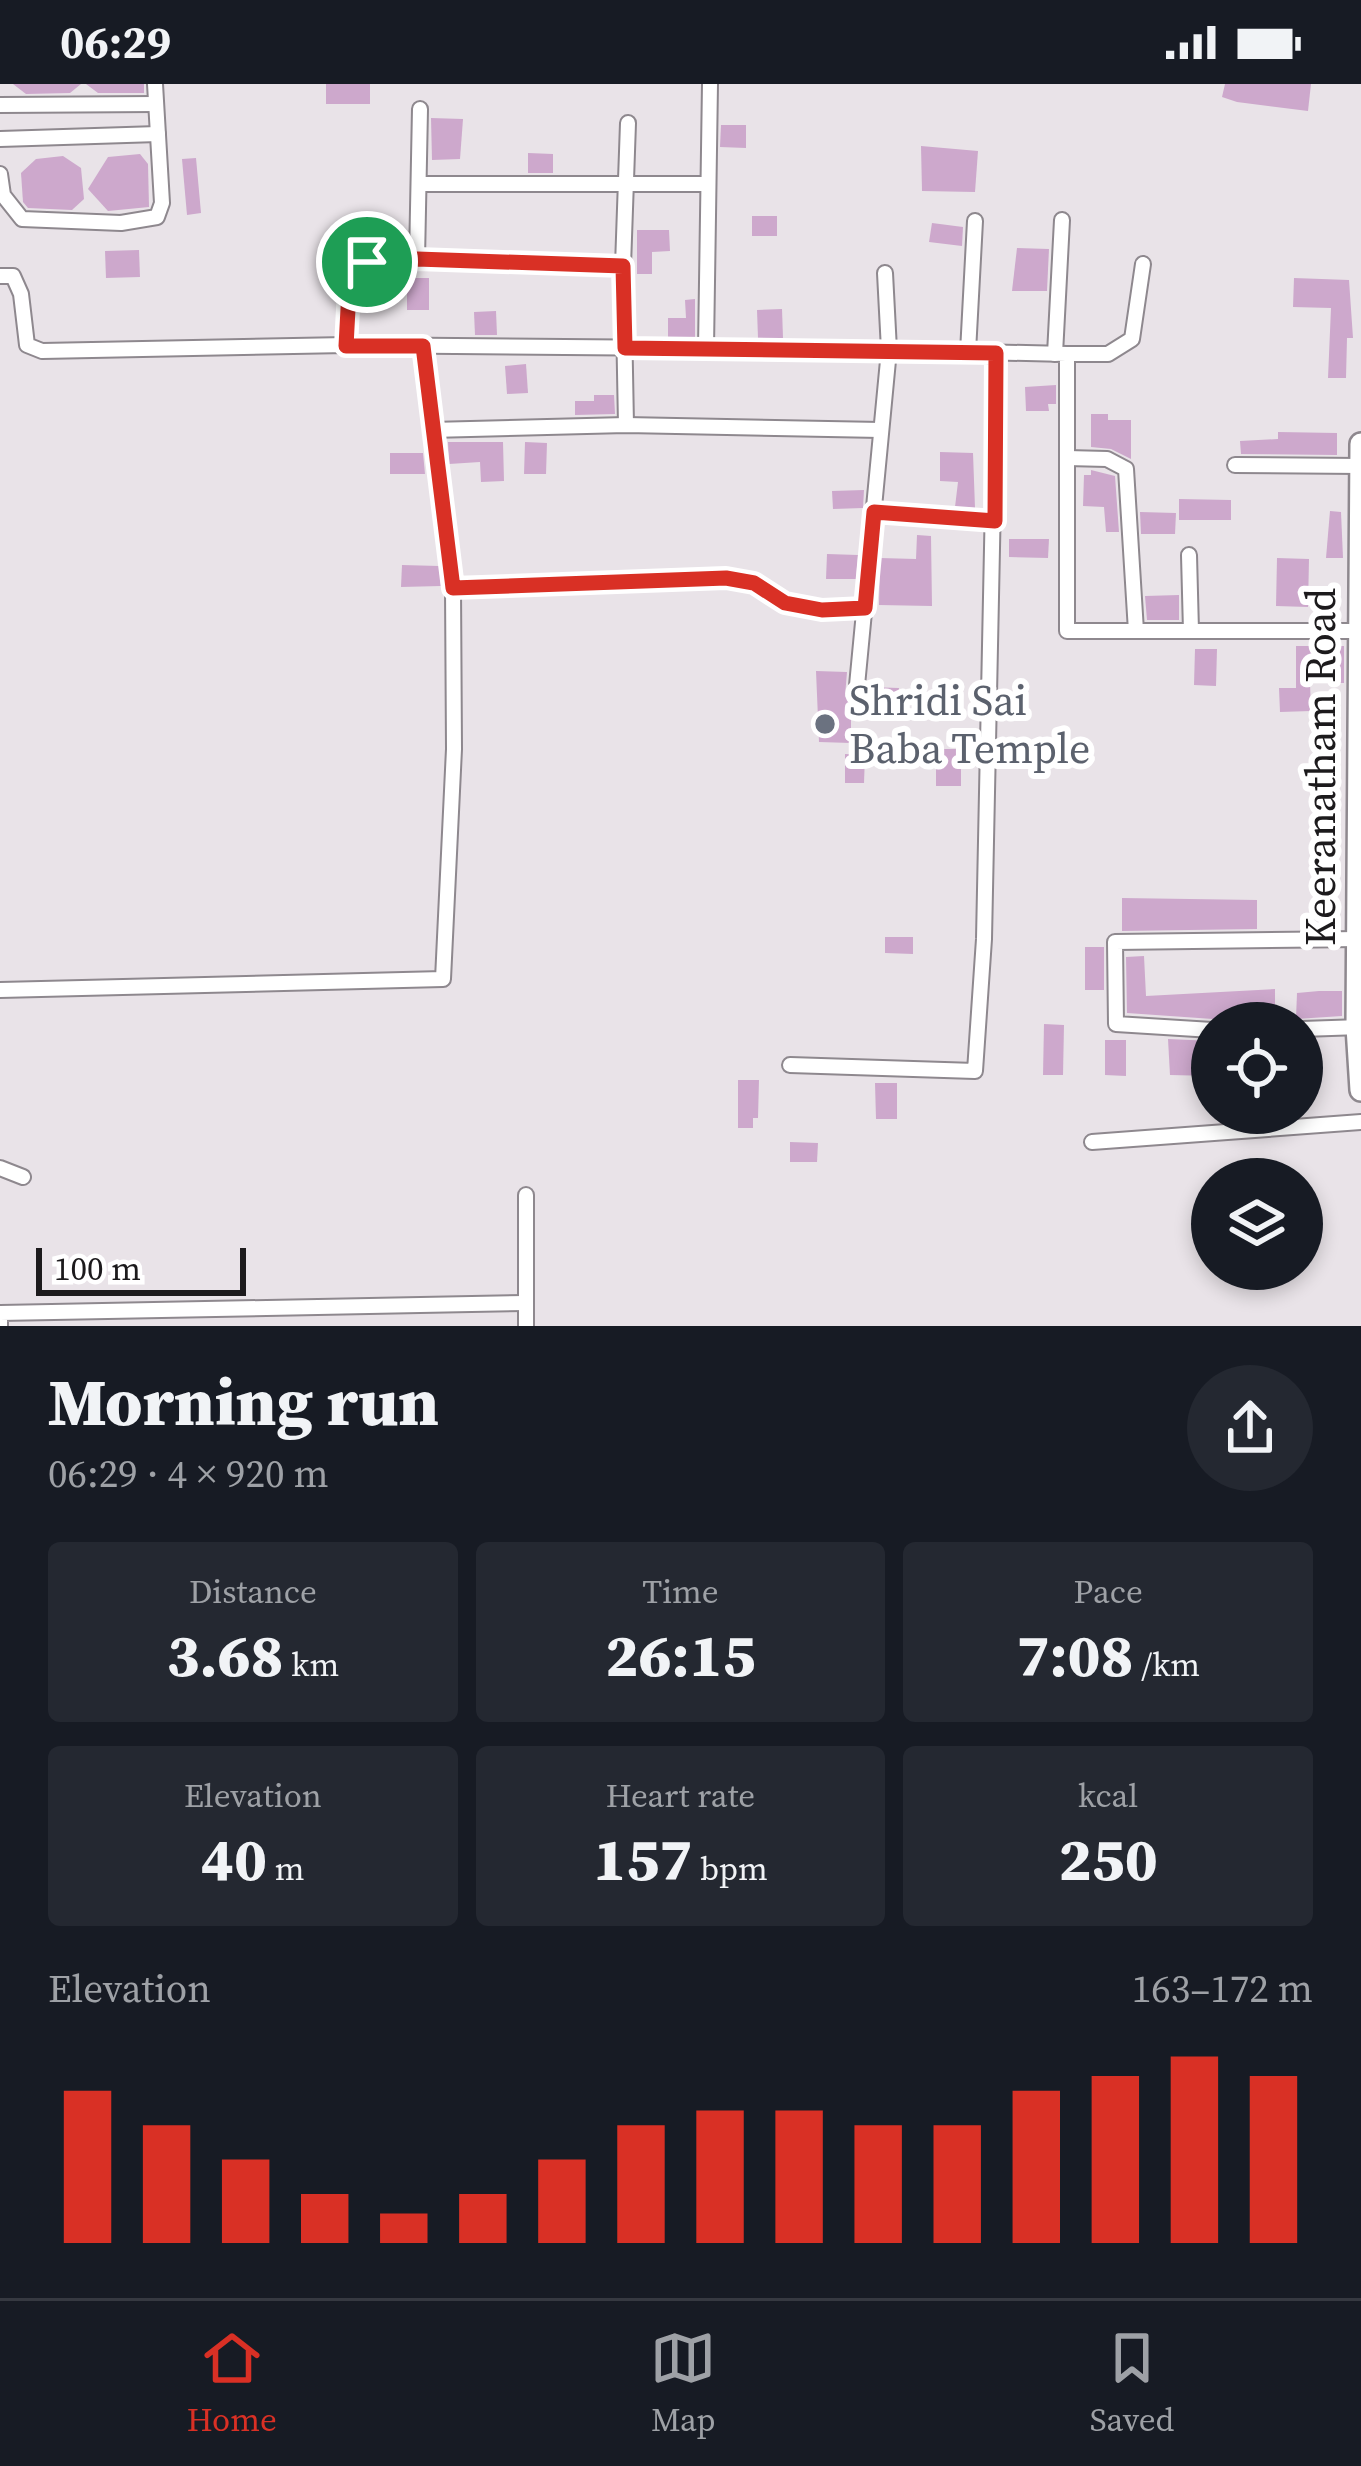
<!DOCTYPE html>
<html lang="en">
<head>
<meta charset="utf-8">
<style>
	:root { --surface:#171b24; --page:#242831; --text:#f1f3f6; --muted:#9ea1a6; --line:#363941; --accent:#d93025 }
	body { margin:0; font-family:"Source Serif 4",serif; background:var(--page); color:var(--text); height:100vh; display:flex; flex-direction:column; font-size:45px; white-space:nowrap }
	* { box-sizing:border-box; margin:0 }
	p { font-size:39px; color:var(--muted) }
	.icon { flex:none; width:66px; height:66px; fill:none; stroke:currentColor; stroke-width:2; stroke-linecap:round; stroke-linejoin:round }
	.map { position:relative; height:1242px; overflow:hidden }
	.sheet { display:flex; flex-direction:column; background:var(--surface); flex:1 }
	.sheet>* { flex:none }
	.controls { position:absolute; left:1191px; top:918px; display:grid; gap:24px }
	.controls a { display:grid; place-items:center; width:132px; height:132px; border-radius:50%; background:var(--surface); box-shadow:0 6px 18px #0003; font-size:60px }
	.scale { position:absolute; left:36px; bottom:30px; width:210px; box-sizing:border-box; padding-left:12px; border:6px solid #1c1a1c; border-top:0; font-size:33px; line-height:42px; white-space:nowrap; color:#1c1a1c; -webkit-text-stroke:9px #fff; paint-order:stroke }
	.pin { position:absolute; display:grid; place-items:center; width:102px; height:102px; color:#fff; margin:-51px; border:6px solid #fff; border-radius:50%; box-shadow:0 3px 12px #0007 }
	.round { display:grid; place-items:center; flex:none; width:126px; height:126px; border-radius:63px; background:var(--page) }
	.summary { display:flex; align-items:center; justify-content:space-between; height:204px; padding:0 48px }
	h1 { font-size:66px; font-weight:800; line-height:90px }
	.stats { display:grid; grid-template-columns:repeat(3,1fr); gap:18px; height:204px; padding:12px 48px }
	.stats div { display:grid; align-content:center; border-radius:12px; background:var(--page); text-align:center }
	.stats b { font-size:60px; font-weight:800 }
	.stats small { font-size:33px; font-weight:400 }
	.stats p { font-size:33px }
	.chart { height:336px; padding:24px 48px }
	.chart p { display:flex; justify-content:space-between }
	.chart svg { width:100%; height:216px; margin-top:12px; stroke:var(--accent); stroke-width:6 }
	.status { display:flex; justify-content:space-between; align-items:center; height:84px; padding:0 60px; background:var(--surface); direction:ltr }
	.status svg { height:33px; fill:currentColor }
	.menu { display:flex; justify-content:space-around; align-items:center; height:168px; border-top:3px solid var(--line); background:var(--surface); font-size:33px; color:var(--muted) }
	.menu a { display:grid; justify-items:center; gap:6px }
	.menu .on { color:var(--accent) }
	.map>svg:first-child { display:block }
	.building { fill:#cda8cc }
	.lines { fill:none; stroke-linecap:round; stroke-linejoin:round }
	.street-casing { stroke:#8e888e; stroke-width:18 }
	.secondary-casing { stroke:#8e888e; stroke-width:26 }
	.street { stroke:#fff; stroke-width:14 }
	.secondary { stroke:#fff; stroke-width:21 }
	.route-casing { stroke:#fff; stroke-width:24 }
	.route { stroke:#d93025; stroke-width:15 }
	.worship-dot { fill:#6b7280; stroke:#fff; stroke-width:4.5 }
	.labels { text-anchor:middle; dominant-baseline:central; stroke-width:12; stroke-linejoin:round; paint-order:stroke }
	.worship-label { font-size:42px; fill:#5b616d; stroke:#fff; text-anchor:start }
	.street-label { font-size:42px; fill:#1c1a1c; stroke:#fff }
</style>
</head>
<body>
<div class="status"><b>06:29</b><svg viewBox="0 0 49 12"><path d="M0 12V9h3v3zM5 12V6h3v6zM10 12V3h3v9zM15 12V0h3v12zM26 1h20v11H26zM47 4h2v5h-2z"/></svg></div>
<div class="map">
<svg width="1361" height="1242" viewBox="0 0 1361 1242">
	<rect width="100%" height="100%" fill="#e9e3e8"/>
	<g class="building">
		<polygon points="13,0 81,0 70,9 26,10"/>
		<polygon points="86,0 144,0 144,9 98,9"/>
		<rect x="326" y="0" width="44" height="20"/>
		<polygon points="1225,0 1311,0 1308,27 1237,18 1222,13"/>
		<polygon points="431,34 463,35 460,75 432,76"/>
		<polygon points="721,41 746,41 746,64 720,63"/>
		<polygon points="921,62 978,67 975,108 922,107"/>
		<polygon points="528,69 553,70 553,89 528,89"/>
		<polygon points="140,70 148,80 149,123 108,127 88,105 108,73"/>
		<polygon points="63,72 81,84 84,115 72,126 28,124 23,118 21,89 36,75"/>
		<polygon points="196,74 201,129 187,131 182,75"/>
		<rect x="752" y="132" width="25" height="20"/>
		<polygon points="932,139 963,143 962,162 929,158"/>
		<polygon points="637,146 669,146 670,167 652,168 652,190 637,190"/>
		<polygon points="1017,164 1049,165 1047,207 1012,207"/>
		<polygon points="139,166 140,193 106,194 105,167"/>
		<rect x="407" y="194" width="22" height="32"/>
		<polygon points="1294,194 1349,196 1353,254 1347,254 1346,294 1328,294 1331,224 1293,223"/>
		<polygon points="695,215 695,253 668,253 668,234 686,234 685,216"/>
		<polygon points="782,225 783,254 758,254 757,226"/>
		<polygon points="496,227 497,251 475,251 474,228"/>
		<polygon points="526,280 528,309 507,310 505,282"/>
		<polygon points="1056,301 1056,320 1048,320 1049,327 1026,327 1025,303"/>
		<polygon points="594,311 614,311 615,330 575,331 575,317 594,317"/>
		<polygon points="1091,330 1108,330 1108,336 1131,336 1131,375 1111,365 1091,363"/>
		<polygon points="1278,348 1337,349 1337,371 1241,370 1240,357 1278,355"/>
		<polygon points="448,358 503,358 504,397 481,398 480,378 449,380"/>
		<polygon points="525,358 547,359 546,390 524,390"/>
		<polygon points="940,368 973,369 975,424 955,423 958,398 940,397"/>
		<polygon points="390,369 423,369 425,390 390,390"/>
		<polygon points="1091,386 1115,392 1119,448 1106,448 1104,423 1083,422 1084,391 1091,391"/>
		<polygon points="864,406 863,424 833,425 832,407"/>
		<polygon points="1179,415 1231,416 1231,436 1179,436"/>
		<polygon points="1330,427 1341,428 1343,474 1326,474"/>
		<polygon points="1140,428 1176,429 1175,450 1141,450"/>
		<polygon points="917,451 931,452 932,522 879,521 880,474 916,475"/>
		<polygon points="1009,455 1049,455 1048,474 1009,473"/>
		<polygon points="827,470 858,471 856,495 826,495"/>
		<polygon points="1277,474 1309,475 1308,523 1276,522"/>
		<polygon points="402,481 439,482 441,502 401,503"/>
		<polygon points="1179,511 1179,536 1147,536 1145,512"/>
		<polygon points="1296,562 1344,562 1344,599 1310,599 1311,627 1280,628 1279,604 1296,604"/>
		<polygon points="1195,565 1217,565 1216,602 1194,601"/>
		<polygon points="816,587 847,588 845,612 851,622 851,659 819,658"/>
		<polygon points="868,603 899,604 898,624 860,622 866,617"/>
		<rect x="936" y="665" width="25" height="37"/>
		<polygon points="845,670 865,671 864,699 845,699"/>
		<polygon points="1122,814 1257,816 1257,845 1122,847"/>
		<polygon points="885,853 913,853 913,870 885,869"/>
		<rect x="1085" y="863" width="19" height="43"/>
		<polygon points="1144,872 1146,912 1275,905 1275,939 1221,939 1213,935 1127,929 1126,873"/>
		<polygon points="1319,907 1342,907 1342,932 1296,935 1297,909"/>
		<polygon points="1044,940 1064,941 1063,991 1043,991"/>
		<polygon points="1168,955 1212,957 1212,992 1170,991"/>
		<polygon points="1105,956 1126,956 1126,992 1105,991"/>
		<polygon points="738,996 759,996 758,1034 753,1034 753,1044 738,1044"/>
		<polygon points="875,999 897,999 897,1035 876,1035"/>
		<polygon points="790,1058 818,1059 817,1078 790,1078"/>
	</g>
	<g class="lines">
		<defs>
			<g id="street">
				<polyline points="0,21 156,20"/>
				<polyline points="0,55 158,50"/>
				<polyline points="0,90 3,111 22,135 121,139 157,133 162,119 155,0"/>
				<polyline points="420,100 705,100"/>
				<polyline points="417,175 623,182"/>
				<polyline points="0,192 13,192 21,210 27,261 42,267 346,261 889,266 885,189"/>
				<polyline points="346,261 350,188 367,178 417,175 420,25"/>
				<polyline points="423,262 431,346"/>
				<polyline points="706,264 710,0"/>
				<polyline points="968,268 975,137"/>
				<polyline points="1055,270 1062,136"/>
				<polyline points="1067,270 1108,270 1132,255 1143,180"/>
				<polyline points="626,341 623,182 628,39"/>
				<polyline points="1067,374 1107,375 1126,385 1136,547"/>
				<polyline points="1235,381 1361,382"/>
				<polyline points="874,428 995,437"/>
				<polyline points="1189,471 1191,547"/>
				<polyline points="453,504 726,494 754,499 785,519 822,526 865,524"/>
				<polyline points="856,612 889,266 1067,270 1067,547 1357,547"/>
				<polyline points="0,906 443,895 454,665 453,504 431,346 626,341 881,346"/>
				<polyline points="1302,945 1361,943"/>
				<polyline points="1212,946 1116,940 1115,858 1360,855"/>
				<polyline points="790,981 975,987 984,855 996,269"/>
				<polyline points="1092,1058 1361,1038"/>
				<polyline points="0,1084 23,1093"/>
				<polyline points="526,1111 526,1242"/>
				<polyline points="0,1242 0,1229 525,1219"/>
			</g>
			<polyline id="secondary" points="1361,360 1357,943 1361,1006"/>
		</defs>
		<use href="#street" class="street-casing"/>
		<use href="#secondary" class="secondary-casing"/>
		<use href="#street" class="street"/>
		<use href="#secondary" class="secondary"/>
	</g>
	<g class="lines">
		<defs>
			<polygon id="route" points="417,175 623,182 625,264 996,269 995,437 874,428 865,524 822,526 785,519 754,499 726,494 453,504 423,262 346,262 350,188 367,178"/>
		</defs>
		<use href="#route" class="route-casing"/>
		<use href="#route" class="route"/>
	</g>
	<circle class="worship-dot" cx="825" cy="640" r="12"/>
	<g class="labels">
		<g class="worship-label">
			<text x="849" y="616">Shridi Sai<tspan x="849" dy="48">Baba Temple</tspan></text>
		</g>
		<g class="street-label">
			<text transform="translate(1320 683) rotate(-90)">Keeranatham Road</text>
		</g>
	</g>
</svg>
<div class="controls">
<a><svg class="icon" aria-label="locate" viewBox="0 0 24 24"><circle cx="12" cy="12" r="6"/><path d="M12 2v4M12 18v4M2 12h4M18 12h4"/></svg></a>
<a><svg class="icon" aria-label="layers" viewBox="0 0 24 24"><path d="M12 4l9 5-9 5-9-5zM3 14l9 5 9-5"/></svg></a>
</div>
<div class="scale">100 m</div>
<div class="pin" style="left:367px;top:178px;background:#1e9e55"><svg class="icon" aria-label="arrive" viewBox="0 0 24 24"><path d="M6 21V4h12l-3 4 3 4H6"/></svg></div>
</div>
<section class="sheet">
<div class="summary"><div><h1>Morning run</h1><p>06:29 · 4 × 920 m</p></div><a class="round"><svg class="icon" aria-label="share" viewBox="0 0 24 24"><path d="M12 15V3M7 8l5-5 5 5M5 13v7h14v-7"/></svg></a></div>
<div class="stats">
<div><p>Distance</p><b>3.68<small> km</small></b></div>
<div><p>Time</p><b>26:15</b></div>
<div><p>Pace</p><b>7:08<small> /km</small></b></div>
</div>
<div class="stats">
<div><p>Elevation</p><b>40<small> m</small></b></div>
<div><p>Heart rate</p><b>157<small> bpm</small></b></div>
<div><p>kcal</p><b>250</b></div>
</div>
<div class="chart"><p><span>Elevation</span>163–172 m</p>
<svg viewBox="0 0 160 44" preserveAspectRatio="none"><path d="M5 44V13M15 44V20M25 44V27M35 44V34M45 44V38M55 44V34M65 44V27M75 44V20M85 44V17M95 44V17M105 44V20M115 44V20M125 44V13M135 44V10M145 44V6M155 44V10"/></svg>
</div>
</section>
<nav class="menu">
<a class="on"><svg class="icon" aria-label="home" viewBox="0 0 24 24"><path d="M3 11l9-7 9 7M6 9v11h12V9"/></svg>Home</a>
<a><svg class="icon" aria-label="map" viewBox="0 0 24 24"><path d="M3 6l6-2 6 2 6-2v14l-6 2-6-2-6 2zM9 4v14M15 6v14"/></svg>Map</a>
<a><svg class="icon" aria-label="saved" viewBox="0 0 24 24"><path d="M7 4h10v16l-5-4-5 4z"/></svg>Saved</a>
</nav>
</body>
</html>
